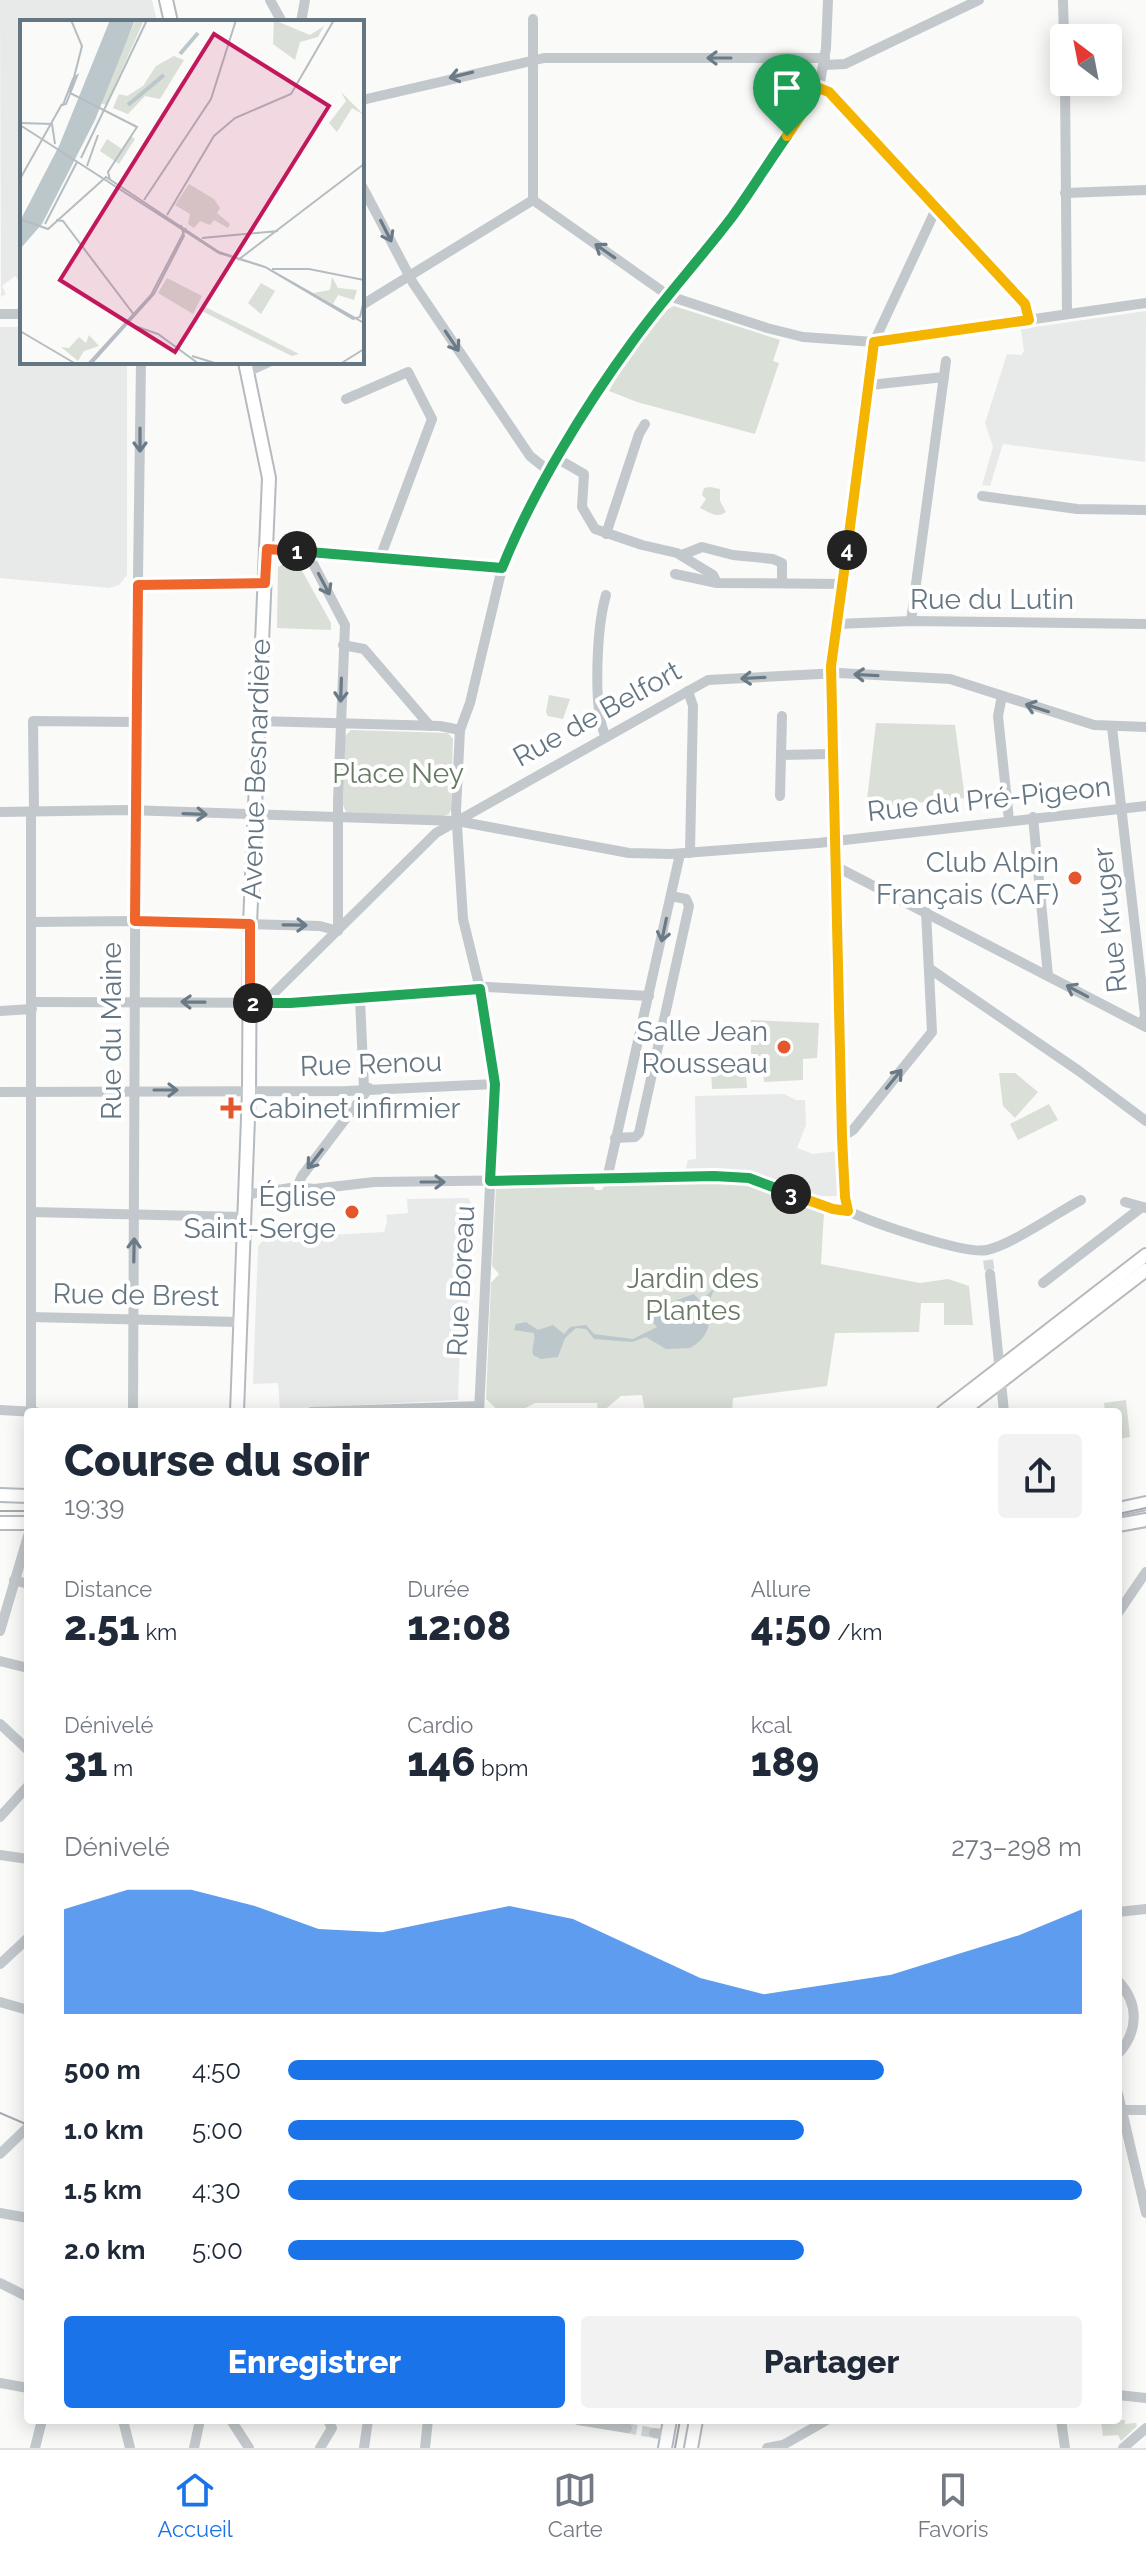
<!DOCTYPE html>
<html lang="fr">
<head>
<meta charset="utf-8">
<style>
	:root { --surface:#fff; --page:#f2f2f3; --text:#1f2937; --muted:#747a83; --line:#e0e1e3; --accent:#1a73e8 }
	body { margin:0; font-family:Raleway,sans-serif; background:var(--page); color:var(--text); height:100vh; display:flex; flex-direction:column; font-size:30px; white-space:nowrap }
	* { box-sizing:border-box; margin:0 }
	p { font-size:26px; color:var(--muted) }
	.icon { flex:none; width:44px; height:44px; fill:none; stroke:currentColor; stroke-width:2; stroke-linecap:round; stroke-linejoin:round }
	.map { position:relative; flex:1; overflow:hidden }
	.side { position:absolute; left:24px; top:1408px; width:1098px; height:1016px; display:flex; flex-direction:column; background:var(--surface); border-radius:8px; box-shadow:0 4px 20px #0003 }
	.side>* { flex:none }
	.needle { width:52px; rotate:328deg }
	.fabs { position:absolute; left:1050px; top:24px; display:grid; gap:16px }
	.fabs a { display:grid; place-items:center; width:72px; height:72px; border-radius:8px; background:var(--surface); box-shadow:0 4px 20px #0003; font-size:40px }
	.pin { position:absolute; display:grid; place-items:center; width:68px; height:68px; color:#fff; margin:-82px -34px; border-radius:50% 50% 50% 0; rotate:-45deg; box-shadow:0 0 8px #0007 }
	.pin .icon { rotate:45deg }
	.km { position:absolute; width:40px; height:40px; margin:-20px; border-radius:50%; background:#222; color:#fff; font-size:22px; line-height:40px; text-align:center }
	.round { display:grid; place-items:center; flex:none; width:84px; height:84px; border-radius:8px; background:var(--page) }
	.head { display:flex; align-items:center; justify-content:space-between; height:136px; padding:0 40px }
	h1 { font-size:44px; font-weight:800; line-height:60px }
	.stats { display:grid; grid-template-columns:repeat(3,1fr); gap:12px; height:136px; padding:8px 40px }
	.stats div { display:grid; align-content:center }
	.stats b { font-size:40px; font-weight:800 }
	.stats small { font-size:22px; font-weight:400 }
	.stats p { font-size:22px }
	.chart { height:224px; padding:16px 40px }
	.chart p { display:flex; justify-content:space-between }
	.chart svg { width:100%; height:144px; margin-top:8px; fill:var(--accent); opacity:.7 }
	.action { display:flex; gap:16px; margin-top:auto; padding:16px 40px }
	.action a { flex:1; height:92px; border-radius:8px; background:var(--accent); color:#fff; font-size:32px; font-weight:800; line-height:92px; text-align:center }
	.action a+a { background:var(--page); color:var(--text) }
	ul { padding:0 40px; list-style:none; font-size:26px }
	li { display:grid; grid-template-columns:128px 96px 1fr; align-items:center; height:60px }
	li i { height:20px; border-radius:10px; background:var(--accent) }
	.tab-bar { display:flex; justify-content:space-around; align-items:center; height:112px; border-top:2px solid var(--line); background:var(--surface); font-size:22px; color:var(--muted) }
	.tab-bar a { display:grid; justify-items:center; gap:4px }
	.tab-bar .selected { color:var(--accent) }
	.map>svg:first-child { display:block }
	.built { fill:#e8e9e9 }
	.green { fill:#dadfd7 }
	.water { fill:#bbc7cb }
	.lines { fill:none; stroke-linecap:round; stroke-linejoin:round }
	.minor-tunnel { stroke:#d5d9db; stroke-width:10; stroke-dasharray:10 5; stroke-linecap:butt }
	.major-casing { stroke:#b5babe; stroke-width:16 }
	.minor { stroke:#c3c8cc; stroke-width:10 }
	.major { stroke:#fff; stroke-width:12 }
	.tram { stroke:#a2aab0; stroke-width:2 }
	.oneway { stroke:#6a7a87 }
	.split-1-casing { stroke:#fff; stroke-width:16 }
	.split-2-casing { stroke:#fff; stroke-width:16 }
	.split-3-casing { stroke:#fff; stroke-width:16 }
	.split-4-casing { stroke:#fff; stroke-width:16 }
	.split-5-casing { stroke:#fff; stroke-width:16 }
	.split-1 { stroke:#22a559; stroke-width:10 }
	.split-2 { stroke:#f0652b; stroke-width:10 }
	.split-3 { stroke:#22a559; stroke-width:10 }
	.split-4 { stroke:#f5b400; stroke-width:10 }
	.split-5 { stroke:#f5b400; stroke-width:10 }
	.poi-dot { fill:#e4572e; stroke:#fff; stroke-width:3 }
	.labels { text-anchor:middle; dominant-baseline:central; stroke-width:8; stroke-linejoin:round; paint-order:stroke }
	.street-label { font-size:28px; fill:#657683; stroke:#fff }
	.park-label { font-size:28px; fill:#687a64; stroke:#fff }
	.poi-label { font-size:28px; fill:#657683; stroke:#fff; text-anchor:end }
	.inset-river { fill:none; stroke:#bbc7cb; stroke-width:4 }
	.inset-road { fill:none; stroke:#b5bdc2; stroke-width:2 }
	.view { fill:#c2185b; fill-opacity:0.15; stroke:#c2185b; stroke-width:4 }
	.inset-edge { fill:none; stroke:#657683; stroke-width:4 }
</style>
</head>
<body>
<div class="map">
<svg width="1146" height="2448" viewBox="0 0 1146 2448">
	<rect width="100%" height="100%" fill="#fafaf8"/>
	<g class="built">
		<polygon points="0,0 152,0 157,22 22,22 22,285 15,276 2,286 6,294 1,297"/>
		<polygon points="1146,311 1145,462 1003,444 990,486 982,485 993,447 985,423 1007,354 1021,355 1024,351 1021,329"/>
		<polygon points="0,327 22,327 22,362 127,362 127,575 119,585 109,588 0,578"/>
		<polygon points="784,1094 796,1100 805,1100 806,1125 797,1148 813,1154 837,1151 839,1196 809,1196 753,1174 735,1171 685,1171 688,1160 696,1159 695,1096"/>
		<polygon points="468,1198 472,1204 466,1343 460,1344 458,1400 280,1409 278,1383 253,1384 258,1246 271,1233 287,1229 294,1232 295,1237 384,1232 387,1222 386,1215 408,1213 407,1199"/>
	</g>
	<g class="green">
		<polygon points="674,306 780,340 773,361 779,363 755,434 637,402 609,391 630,354 668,309"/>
		<path d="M710 487 720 489V501L726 512C717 519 709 512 700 508L706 499 702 495 704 488Z"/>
		<polygon points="283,564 300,567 331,623 331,630 277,628 278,567"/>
		<polygon points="549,695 570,699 563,719 548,716 546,712"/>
		<polygon points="876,723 955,725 965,798 866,808"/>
		<polygon points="351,730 448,733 453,739 451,809 449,814 443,816 347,814 343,805 345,736"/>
		<polygon points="751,1020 819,1023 817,1058 803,1059 803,1080 764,1082 763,1056 751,1056"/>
		<polygon points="746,1071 747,1088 712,1089 711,1072"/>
		<polygon points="999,1073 1015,1073 1038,1092 1015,1118 1003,1106"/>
		<polygon points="1049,1104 1058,1120 1018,1140 1010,1124"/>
		<polygon points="743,1183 824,1213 821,1264 920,1283 948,1279 969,1286 973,1325 944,1325 944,1303 921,1303 919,1332 835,1333 827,1386 733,1398 732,1412 645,1412 642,1395 621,1396 602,1412 598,1411 597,1403 535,1403 518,1412 500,1412 486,1399 491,1283 499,1274 492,1266 496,1187 593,1185 595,1190 602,1190 605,1185"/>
		<polygon points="1126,1400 1130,1437 1118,1439 1118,1412 1105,1412 1104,1403"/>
		<polygon points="1101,2420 1110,2420 1112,2423 1113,2420 1125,2420 1125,2424 1136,2423 1137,2426 1121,2441 1118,2435 1103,2436"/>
	</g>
	<path class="water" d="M732 1270C728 1279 719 1280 715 1288 701 1311 722 1329 690 1348L666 1349 646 1337 632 1342 594 1339 586 1329 576 1328 565 1338 558 1357 541 1359 533 1355C531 1346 536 1341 534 1333L514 1330 516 1324 526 1322 538 1330 553 1325 564 1334 570 1327 586 1325 594 1334 633 1339 657 1327 646 1315 649 1310 694 1294 700 1301C711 1293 720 1281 732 1270Z"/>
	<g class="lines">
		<g class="minor-tunnel">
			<polyline points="988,1260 990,1274"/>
			<polyline points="627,2428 654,2433"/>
		</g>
		<defs>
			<g id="major">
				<polyline points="166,0 171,22"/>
				<polyline points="237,1412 249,1091 250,924 269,478 245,362"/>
				<polyline points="943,1412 1146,1255"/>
				<polyline points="961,1412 1146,1270"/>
				<polyline points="0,1495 28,1496"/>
				<polyline points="1118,1509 1146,1503"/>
				<polyline points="0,1523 28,1523"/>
				<polyline points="1118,1525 1146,1520"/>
				<polyline points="665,2448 670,2420"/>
				<polyline points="691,2448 696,2420"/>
			</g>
		</defs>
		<use href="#major" class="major-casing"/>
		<g class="minor">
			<polyline points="270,0 282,22"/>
			<polyline points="1063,0 1064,38"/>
			<polyline points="533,19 533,200"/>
			<polyline points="301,22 305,0"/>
			<polyline points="824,65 845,64 979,0"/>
			<polyline points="1065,82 1067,314"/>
			<polyline points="819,88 834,97 1025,304 1029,320"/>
			<polyline points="362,100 544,58 825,58"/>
			<polyline points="362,186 413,283 530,456 550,472"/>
			<polyline points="1065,193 1146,190"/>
			<polyline points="533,200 669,296 767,328 803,337 874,342 1146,303"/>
			<polyline points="362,305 533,200"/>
			<polyline points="0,314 22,314"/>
			<polyline points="247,372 269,362"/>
			<polyline points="870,385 944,377"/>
			<polyline points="346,399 408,372 432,419 380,558"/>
			<polyline points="558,459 584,474 582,507 595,529 642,545 677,553 713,575 717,583"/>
			<polyline points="982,496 1077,509 1146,510"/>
			<polyline points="606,534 639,434 645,424"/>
			<polyline points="267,549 502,568"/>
			<polyline points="682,555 702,547 733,555 773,559 782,563 782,583"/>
			<polyline points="675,574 717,583 843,584"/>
			<polyline points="138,585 265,583"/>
			<path d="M606 595C597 626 592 710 606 737"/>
			<polyline points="911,621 946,361"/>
			<polyline points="837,624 911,621 1146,624"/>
			<polyline points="343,645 364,649 430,726"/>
			<polyline points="688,691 693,706 690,853"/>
			<polyline points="1002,696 998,716 1009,820"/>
			<polyline points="258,721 440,726 460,730"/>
			<polyline points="1112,727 1145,1015 1142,1025"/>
			<polyline points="781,755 782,716"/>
			<polyline points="780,796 781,755 831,754"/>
			<polyline points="34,810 33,721 136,722"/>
			<polyline points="0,812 127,810 457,821 629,853 671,854 818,843 1146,806"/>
			<polyline points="1033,817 1048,976"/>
			<polyline points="835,866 1146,1027"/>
			<polyline points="31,922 135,921 320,926 338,931 338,801 345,625 307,552"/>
			<polyline points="930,969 1079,1071 1146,1121"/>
			<polyline points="360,999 364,1088"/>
			<polyline points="32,1002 290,1003 488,987 649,996"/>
			<polyline points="270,1002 273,994 436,833 708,680 839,673 950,679 1094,725 1146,727"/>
			<polyline points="0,1011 32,1009"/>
			<polyline points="0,1092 347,1091 495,1084"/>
			<polyline points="842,1137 853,1130 932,1032 926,912"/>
			<polyline points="615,1138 635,1137 639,1133 689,906 686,899 671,896"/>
			<polyline points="607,1179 680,854"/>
			<polyline points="297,1187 302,1176 369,1088"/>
			<path d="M244 1195 297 1187 314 1189 374 1182 738 1177C776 1182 810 1206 848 1211 871 1222 965 1255 987 1250 1013 1244 1055 1214 1081 1200"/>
			<polyline points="1125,1202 1146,1208"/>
			<polyline points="848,1211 845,1197 842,1137 831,754 832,658 874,342 936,209"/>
			<polyline points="31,1212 243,1217"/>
			<polyline points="990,1274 1004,1412"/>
			<polyline points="1043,1283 1142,1207"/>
			<polyline points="31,1317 239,1322"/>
			<polyline points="0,1410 36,1412"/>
			<polyline points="31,1412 31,812"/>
			<polyline points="133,1412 136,722 141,362"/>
			<polyline points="311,1412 479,1406"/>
			<polyline points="479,1412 495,1084 482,997 463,919 456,810 460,730 470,703 502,568 523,521 567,443 632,343 733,216 819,88 826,48 828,0"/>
			<polyline points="14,1580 28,1584"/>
			<polyline points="1118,1613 1146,1572"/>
			<polyline points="0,1631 28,1536"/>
			<polyline points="0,1661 28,1668"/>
			<polyline points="0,1724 28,1750"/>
			<polyline points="0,1817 28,1786"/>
			<polyline points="0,1855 28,1859"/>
			<polyline points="1118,1912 1146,1909"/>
			<polyline points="0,1964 28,1938"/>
			<path d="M1118 1981C1139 2003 1139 2031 1118 2054"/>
			<polyline points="0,2002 28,2010"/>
			<polyline points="1118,2094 1146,2213"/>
			<polyline points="1118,2110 1146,2110"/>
			<polyline points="0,2154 28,2127"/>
			<polyline points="0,2213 28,2218"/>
			<polyline points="0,2283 28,2297"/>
			<polyline points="0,2383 28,2388"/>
			<polyline points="1118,2395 1146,2398"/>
			<polyline points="123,2420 130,2448"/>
			<polyline points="231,2420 249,2448"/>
			<polyline points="578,2420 627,2428"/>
			<polyline points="1061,2420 1065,2448"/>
			<polyline points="654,2433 668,2435"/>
			<polyline points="35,2448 42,2420"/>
			<polyline points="194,2448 200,2420"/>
			<polyline points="320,2448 332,2428 328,2420"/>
			<polyline points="364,2448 368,2420"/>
			<polyline points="425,2448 428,2420"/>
			<polyline points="767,2448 783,2445 827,2420"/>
			<polyline points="1123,2448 1146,2428"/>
		</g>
		<use href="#major" class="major"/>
		<g class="tram">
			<polyline points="0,1511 28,1511"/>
			<polyline points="1118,1514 1146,1508"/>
			<polyline points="0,2113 28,2125"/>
			<polyline points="675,2448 680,2420"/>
		</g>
	</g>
	<defs><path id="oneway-shaft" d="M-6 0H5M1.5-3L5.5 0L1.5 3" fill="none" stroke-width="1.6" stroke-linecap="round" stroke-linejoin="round" transform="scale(2)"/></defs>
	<g class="oneway">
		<use href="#oneway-shaft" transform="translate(719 58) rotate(-180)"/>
		<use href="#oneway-shaft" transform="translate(461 75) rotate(166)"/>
		<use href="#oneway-shaft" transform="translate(386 231) rotate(63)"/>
		<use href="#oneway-shaft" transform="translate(605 251) rotate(-145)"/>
		<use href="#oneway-shaft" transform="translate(452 341) rotate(56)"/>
		<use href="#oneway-shaft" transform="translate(140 440) rotate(90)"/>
		<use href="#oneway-shaft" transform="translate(324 584) rotate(62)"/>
		<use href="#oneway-shaft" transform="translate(866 675) rotate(-177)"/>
		<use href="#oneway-shaft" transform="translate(753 678) rotate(177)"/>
		<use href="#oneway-shaft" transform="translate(341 690) rotate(92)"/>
		<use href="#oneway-shaft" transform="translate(1037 708) rotate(-162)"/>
		<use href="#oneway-shaft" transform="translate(195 814) rotate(2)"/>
		<use href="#oneway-shaft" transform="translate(295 925) rotate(1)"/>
		<use href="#oneway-shaft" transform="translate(664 930) rotate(102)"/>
		<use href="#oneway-shaft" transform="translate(1077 991) rotate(-152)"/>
		<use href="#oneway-shaft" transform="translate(193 1002) rotate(-179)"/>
		<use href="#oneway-shaft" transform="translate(894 1079) rotate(-51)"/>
		<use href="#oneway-shaft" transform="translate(166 1090)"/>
		<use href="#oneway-shaft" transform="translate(315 1159) rotate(128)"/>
		<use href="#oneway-shaft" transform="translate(433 1182)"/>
		<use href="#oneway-shaft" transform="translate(134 1250) rotate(-89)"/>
	</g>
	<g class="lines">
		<defs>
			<path id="split-1" d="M297 551 502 568C532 493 585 406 633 341 664 298 700 259 732 217 751 191 768 163 787 136"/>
			<polyline id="split-2" points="253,1003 250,1003 250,924 135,921 138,585 265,583 267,549 297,551"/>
			<polyline id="split-3" points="253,1003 290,1003 480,989 495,1084 490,1181 714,1176 749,1178 791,1194"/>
			<polyline id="split-4" points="791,1194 833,1209 848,1211 845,1197 842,1137 831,666 847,550"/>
			<polyline id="split-5" points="787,136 819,88 829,92 1025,304 1029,320 874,342 847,550"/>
		</defs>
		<use href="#split-1" class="split-1-casing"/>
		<use href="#split-2" class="split-2-casing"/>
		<use href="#split-3" class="split-3-casing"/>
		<use href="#split-4" class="split-4-casing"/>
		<use href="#split-5" class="split-5-casing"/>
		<use href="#split-1" class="split-1"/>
		<use href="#split-2" class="split-2"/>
		<use href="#split-3" class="split-3"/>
		<use href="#split-4" class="split-4"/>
		<use href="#split-5" class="split-5"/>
	</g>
	<g class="poi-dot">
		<circle cx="1075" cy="878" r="8"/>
		<circle cx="784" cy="1047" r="8"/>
		<path d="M227 1096h8v8h8v8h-8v8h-8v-8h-8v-8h8z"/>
		<circle cx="352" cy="1212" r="8"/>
	</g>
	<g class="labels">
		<g class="street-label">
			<text x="992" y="599">Rue du Lutin</text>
			<text transform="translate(597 714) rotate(-29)">Rue de Belfort</text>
			<text transform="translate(256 769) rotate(-88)">Avenue Besnardière</text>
			<text transform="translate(989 799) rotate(-6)">Rue du Pré-Pigeon</text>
			<text transform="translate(1110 920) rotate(-96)">Rue Kruger</text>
			<text transform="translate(111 1031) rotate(-90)">Rue du Maine</text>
			<text transform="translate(371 1064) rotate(-2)">Rue Renou</text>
			<text transform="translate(461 1281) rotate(-87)">Rue Boreau</text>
			<text transform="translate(136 1295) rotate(1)">Rue de Brest</text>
		</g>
		<g class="park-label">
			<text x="398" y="773">Place Ney</text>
			<text x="693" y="1278">Jardin des<tspan x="693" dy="32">Plantes</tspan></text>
		</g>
		<g class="poi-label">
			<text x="1059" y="862">Club Alpin<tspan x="1059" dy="32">Français (CAF)</tspan></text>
			<text x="768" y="1031">Salle Jean<tspan x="768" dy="32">Rousseau</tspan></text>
			<text x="249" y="1108" text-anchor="start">Cabinet infirmier</text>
			<text x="336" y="1196">Église<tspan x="336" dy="32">Saint-Serge</tspan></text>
		</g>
	</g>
	<g transform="translate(20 20)">
		<rect width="344" height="344" fill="#fafaf8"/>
		<path d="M116 0H124L86 85 80 83 84 70ZM254 0 290 15 304 6 298 17 280 22 275 40 253 24ZM154 36 164 40 140 79 125 76 108 94 93 88 99 74 107 76 123 66 136 46ZM321 72 344 95 332 88 317 112 309 103 326 81ZM111 116 115 119 99 144 80 131 87 119 102 129ZM169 164 194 179 200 188 197 193 210 204 208 208 194 200 190 205 180 201 174 208 168 204 170 194 155 185ZM312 257 318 268 337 270 334 280 318 275 313 284 293 273 310 270ZM147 258 182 276 173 294 138 273ZM241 263 255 271 241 294 228 283ZM183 286 230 309 279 334 272 336 231 316 180 290ZM69 315 79 326 64 331 58 341 41 327 49 328 59 317 66 323Z" fill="#dadfd7"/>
		<path d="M90 0H115L75 100 22 204 0 229V201L39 126Z" fill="#bbc7cb"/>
		<path class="inset-river" d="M160 34 178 13M108 85 144 55"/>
		<path class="inset-road" d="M51 0 62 26 50 73 117 107 88 152 90 160M57 56 46 84 43 85 53 59ZM1 103 32 104 35 124M0 105 199 233 245 247 344 303M61 138 127 0M67 146 78 115M0 159 42 84M124 180 191 79 216 0M147 195 194 116 215 98 271 74 314 0M0 199 28 209 86 157 199 232 245 247 333 299 340 297 344 280M36 200 43 201 115 296M25 204 57 142M182 218 258 211M218 240 344 144M252 249H289L344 260M109 304 138 314 179 344M0 311 56 344M172 336 198 344M68 344 131 275 166 208M71 344 134 274 164 216 161 205M320 344 344 329"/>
		<path class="view" d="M194 14 309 86 155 332 40 260Z"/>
		<rect width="344" height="344" class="inset-edge"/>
	</g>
</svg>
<div class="fabs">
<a><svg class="needle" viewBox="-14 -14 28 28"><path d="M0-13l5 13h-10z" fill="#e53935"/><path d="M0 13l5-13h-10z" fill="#747a83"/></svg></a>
</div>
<div class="pin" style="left:787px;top:136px;background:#1e9e55"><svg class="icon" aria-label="arrive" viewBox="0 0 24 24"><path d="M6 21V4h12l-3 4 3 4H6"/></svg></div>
<b class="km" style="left:297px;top:551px">1</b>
<b class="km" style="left:253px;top:1003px">2</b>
<b class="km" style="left:791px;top:1194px">3</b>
<b class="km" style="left:847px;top:550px">4</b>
<section class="side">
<div class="head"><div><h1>Course du soir</h1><p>19:39</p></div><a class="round"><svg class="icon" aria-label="share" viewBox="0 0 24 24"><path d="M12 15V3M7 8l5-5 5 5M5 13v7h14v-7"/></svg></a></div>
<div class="stats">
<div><p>Distance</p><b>2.51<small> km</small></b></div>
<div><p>Durée</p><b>12:08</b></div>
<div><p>Allure</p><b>4:50<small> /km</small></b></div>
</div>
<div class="stats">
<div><p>Dénivelé</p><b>31<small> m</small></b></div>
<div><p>Cardio</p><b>146<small> bpm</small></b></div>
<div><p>kcal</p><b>189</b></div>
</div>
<div class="chart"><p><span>Dénivelé</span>273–298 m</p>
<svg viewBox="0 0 160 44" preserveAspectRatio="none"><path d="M0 44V12L10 6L20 6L30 11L40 18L50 19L60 15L70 11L80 15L90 24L100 33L110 38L120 35L130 32L140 26L150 20L160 12V44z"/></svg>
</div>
<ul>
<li><b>500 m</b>4:50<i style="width:75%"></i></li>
<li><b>1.0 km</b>5:00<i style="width:65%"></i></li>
<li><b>1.5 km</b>4:30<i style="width:100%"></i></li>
<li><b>2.0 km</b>5:00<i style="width:65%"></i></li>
</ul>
<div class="action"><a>Enregistrer</a><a>Partager</a></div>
</section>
</div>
<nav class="tab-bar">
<a class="selected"><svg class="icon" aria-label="home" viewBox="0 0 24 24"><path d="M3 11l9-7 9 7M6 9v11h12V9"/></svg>Accueil</a>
<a><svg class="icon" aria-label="map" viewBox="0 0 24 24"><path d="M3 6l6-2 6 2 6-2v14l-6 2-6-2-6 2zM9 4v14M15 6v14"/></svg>Carte</a>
<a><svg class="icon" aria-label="saved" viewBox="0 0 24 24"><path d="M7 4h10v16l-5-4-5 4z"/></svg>Favoris</a>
</nav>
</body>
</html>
